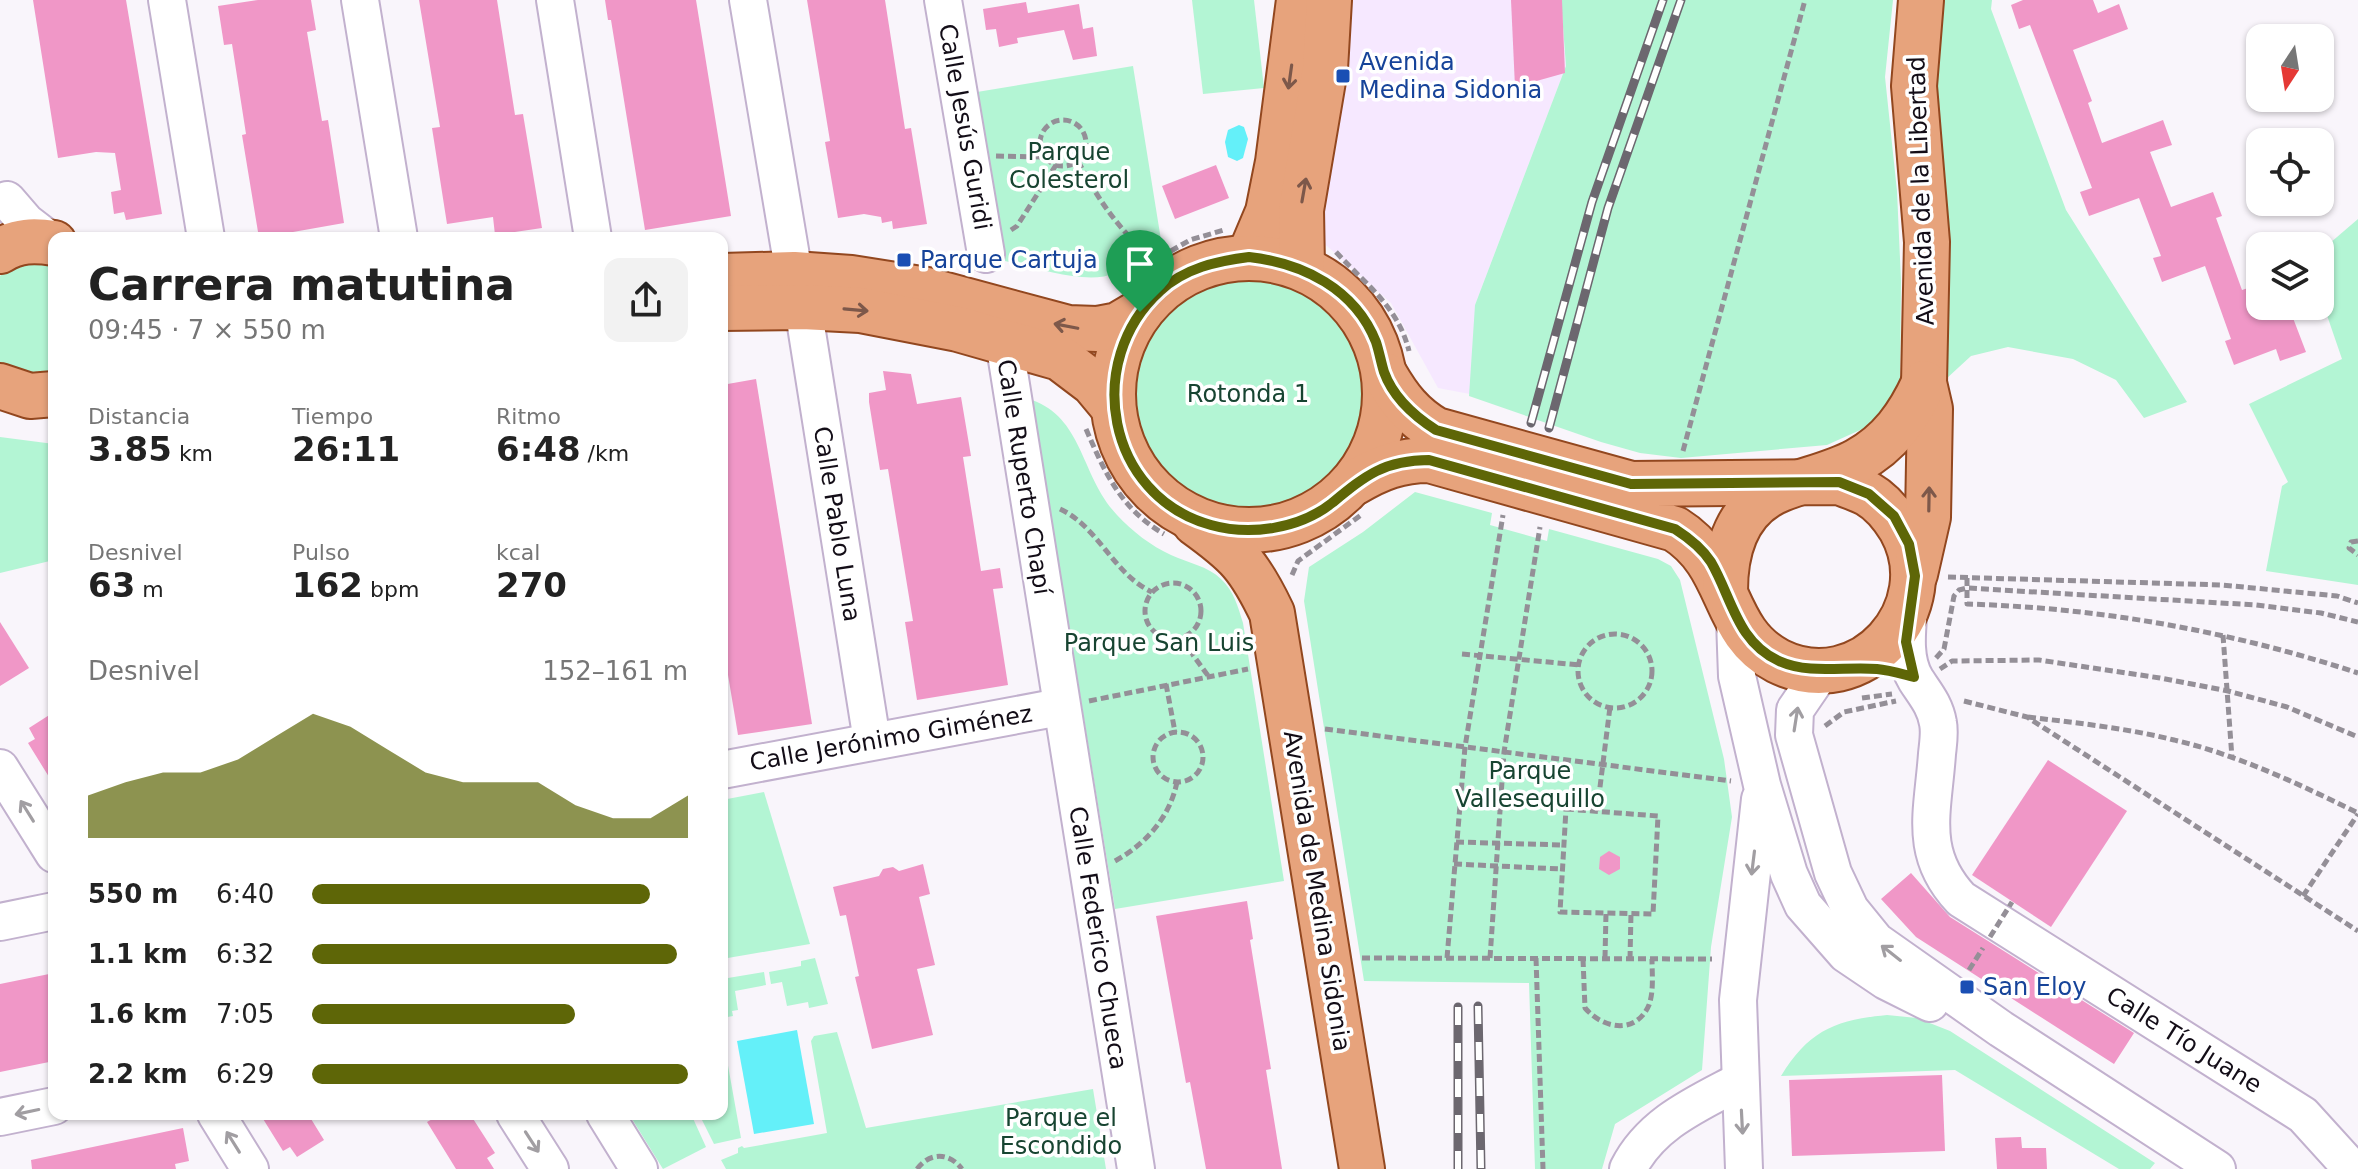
<!DOCTYPE html>
<html lang="es">
<head>
<meta charset="utf-8">
<style>
	:root { --surface:#fff; --page:#f2f2f2; --text:#222; --muted:#767676; --accent:#5e6607 }
	body { margin:0; font-family:"DejaVu Sans",sans-serif; background:var(--page); color:var(--text); height:100vh; display:flex; flex-direction:column; font-size:30px; white-space:nowrap }
	* { box-sizing:border-box; margin:0 }
	p { font-size:26px; color:var(--muted) }
	.icon { flex:none; width:44px; height:44px; fill:none; stroke:currentColor; stroke-width:2; stroke-linecap:round; stroke-linejoin:round }
	.map { position:relative; flex:1; overflow:hidden }
	.panel { position:absolute; left:48px; top:232px; width:680px; height:888px; display:flex; flex-direction:column; background:var(--surface); border-radius:16px; box-shadow:0 2px 6px #0004 }
	.panel>* { flex:none }
	.needle { width:52px; rotate:192deg }
	.controls { position:absolute; left:2246px; top:24px; display:grid; gap:16px }
	.controls a { display:grid; place-items:center; width:88px; height:88px; border-radius:16px; background:var(--surface); box-shadow:0 2px 6px #0004; font-size:40px }
	.pin { position:absolute; display:grid; place-items:center; width:68px; height:68px; color:#fff; margin:-82px -34px; border-radius:50% 50% 50% 0; rotate:-45deg; box-shadow:0 0 8px #0007 }
	.pin .icon { rotate:45deg }
	.round { display:grid; place-items:center; flex:none; width:84px; height:84px; border-radius:16px; background:var(--page) }
	.overview { display:flex; align-items:center; justify-content:space-between; height:136px; padding:0 40px }
	h1 { font-size:44px; font-weight:600; line-height:60px }
	.metrics { display:grid; grid-template-columns:repeat(3,1fr); gap:12px; height:136px; padding:8px 40px }
	.metrics div { display:grid; align-content:center }
	.metrics b { font-size:34px; font-weight:600 }
	.metrics small { font-size:22px; font-weight:400 }
	.metrics p { font-size:22px }
	.chart { height:224px; padding:16px 40px }
	.chart p { display:flex; justify-content:space-between }
	.chart svg { width:100%; height:144px; margin-top:8px; fill:var(--accent); opacity:.7 }
	ul { padding:0 40px; list-style:none; font-size:26px }
	li { display:grid; grid-template-columns:128px 96px 1fr; align-items:center; height:60px }
	li i { height:20px; border-radius:10px; background:var(--accent) }
	.map>svg:first-child { display:block }
	.built { fill:#f6e8ff }
	.green { fill:#b3f5d4 }
	.water { fill:#64f0f9 }
	.building { fill:#f097c7 }
	.lines { fill:none; stroke-linecap:round; stroke-linejoin:round }
	.minor-casing { stroke:#c2b1ce; stroke-width:40 }
	.major-casing { stroke:#92471f; stroke-width:48 }
	.path { stroke:#948f97; stroke-width:5; stroke-dasharray:8 4; stroke-linecap:butt }
	.minor { stroke:#fff; stroke-width:36 }
	.major { stroke:#e7a37c; stroke-width:44 }
	.rail-casing { stroke:#6c676f; stroke-width:9 }
	.rail { stroke:#fff; stroke-width:6; stroke-dasharray:18; stroke-linecap:butt }
	.path-bridge { stroke:#948f97; stroke-width:5; stroke-dasharray:8 4; stroke-linecap:butt }
	.oneway { stroke:#7d584a }
	.oneway2 { stroke:#a19ea2 }
	.route-casing { stroke:#fff; stroke-width:16 }
	.route { stroke:#5e6607; stroke-width:10 }
	.transit-dot { fill:#1a4fb4; stroke:#fff; stroke-width:3 }
	.labels { text-anchor:middle; dominant-baseline:central; stroke-width:7; stroke-linejoin:round; paint-order:stroke }
	.transit-label { font-size:24px; fill:#164399; stroke:#fff; text-anchor:start }
	.street-label { font-size:24px; fill:#130d17; stroke:#fff }
	.park-label { font-size:24px; fill:#174431; stroke:#fff }
</style>
</head>
<body>
<div class="map">
<svg width="2358" height="1169" viewBox="0 0 2358 1169">
	<rect width="100%" height="100%" fill="#f9f5fb"/>
	<polygon class="built" points="1316,0 1561,0 1566,66 1475,305 1475,395 1438,388 1391,303 1327,246 1281,227"/>
	<g class="green">
		<polygon points="1192,0 1254,0 1264,88 1203,94"/>
		<polygon points="1561,0 1893,0 1885,77 1897,191 1901,281 1900,394 1880,421 1827,445 1681,458 1640,453 1601,442 1469,396 1475,305 1566,66"/>
		<polygon points="1940,0 1992,0 1991,9 2066,210 2187,402 2144,418 2116,380 2073,359 2008,347 1971,356 1946,379 1949,239 1936,107"/>
		<path d="M1133 66 1161 240C1146 251 1131 264 1115 273 1088 286 1034 267 1005 261L977 92Z"/>
		<polygon points="2358,219 2358,585 2266,571 2282,486 2288,482 2249,404 2342,359 2320,295 2318,246 2326,239 2330,243"/>
		<polygon points="29,262 54,265 54,373 25,375 0,362 0,276 10,268"/>
		<circle cx="1249" cy="394" r="114"/>
		<path d="M1032 400C1084 419 1080 475 1117 515 1132 531 1151 546 1171 555 1188 563 1208 566 1221 579 1234 591 1238 607 1243 623L1284 881 1115 909Z"/>
		<polygon points="0,437 54,444 54,560 0,573"/>
		<polygon points="1415,492 1492,513 1490,525 1547,541 1549,529 1658,559 1671,566 1680,580 1724,759 1732,817 1711,947 1702,1070 1615,1124 1602,1169 1535,1169 1529,983 1364,981 1304,601 1309,567 1363,532"/>
		<polygon points="764,792 810,944 722,959 722,800"/>
		<polygon points="815,958 828,1004 809,1008 808,1002 787,1006 782,982 771,984 769,972 801,966 801,961"/>
		<polygon points="764,972 766,985 735,991 738,1010 732,1011 733,1016 722,1018 722,979"/>
		<path d="M1887 1015 1917 1018 1950 1031 2155 1163 2150 1169H2119L1955 1070 1781 1076C1809 1030 1836 1020 1887 1015Z"/>
		<polygon points="722,1032 741,1138 714,1144 699,1114 722,1114"/>
		<polygon points="837,1032 866,1128 1093,1089 1106,1169 726,1169 721,1160 738,1153 738,1148 742,1146 744,1148 827,1133 811,1041 814,1036"/>
		<polygon points="640,1114 691,1114 706,1147 663,1169 632,1119"/>
	</g>
	<g class="water">
		<polygon points="1239,125 1244,127 1248,139 1243,158 1237,161 1228,157 1225,142 1228,130"/>
		<polygon points="797,1030 814,1124 754,1134 737,1041"/>
	</g>
	<g class="building">
		<polygon points="33,0 126,0 162,214 126,220 124,212 114,214 111,192 121,190 115,153 96,152 58,158"/>
		<polygon points="258,0 311,0 316,30 307,32 322,121 328,120 344,223 259,238 242,135 246,134 232,44 224,45 218,6"/>
		<polygon points="419,0 497,0 515,115 523,114 542,228 495,235 493,217 447,224 432,128 440,127"/>
		<polygon points="605,0 696,0 731,216 645,230 611,20 608,20"/>
		<polygon points="807,0 885,0 905,129 911,128 927,224 893,229 892,221 882,223 881,217 864,214 838,218 825,142 830,141"/>
		<polygon points="1511,0 1562,0 1565,73 1515,87"/>
		<polygon points="2023,0 2093,0 2098,13 2119,4 2128,29 2073,50 2092,101 2088,103 2102,143 2163,120 2172,145 2150,152 2171,207 2213,192 2222,216 2216,218 2242,290 2260,284 2260,306 2284,306 2289,319 2293,318 2306,352 2280,361 2276,349 2234,365 2225,341 2231,339 2205,266 2162,282 2153,258 2161,256 2139,198 2089,216 2080,192 2092,188 2030,25 2019,29 2011,5"/>
		<polygon points="1026,2 1028,13 1079,4 1083,29 1093,27 1097,56 1073,60 1064,30 1017,38 1018,43 999,47 996,29 986,30 983,9"/>
		<polygon points="1216,165 1229,198 1175,219 1162,186"/>
		<polygon points="883,371 911,374 917,404 961,397 971,456 963,457 981,571 1000,568 1003,588 993,589 1008,685 917,700 905,622 913,621 888,469 880,470 869,402 869,393 886,390"/>
		<polygon points="756,379 812,724 738,735 722,639 722,385"/>
		<polygon points="0,622 29,668 0,686"/>
		<polygon points="54,712 54,785 28,743 35,739 29,728"/>
		<polygon points="2048,760 2127,811 2051,927 1972,875"/>
		<polygon points="1609,851 1620,857 1620,869 1609,875 1599,869 1600,857"/>
		<polygon points="923,864 930,894 919,897 935,965 917,969 933,1035 872,1049 855,977 859,976 846,915 840,916 833,887 879,876 883,869 893,867 899,871"/>
		<polygon points="1911,873 1950,917 2134,1033 2114,1064 1916,937 1881,899"/>
		<polygon points="1247,901 1253,939 1250,940 1271,1069 1266,1070 1282,1169 1206,1169 1190,1082 1186,1083 1156,916"/>
		<polygon points="54,973 54,1061 0,1072 0,984"/>
		<polygon points="1942,1075 1945,1151 1792,1156 1789,1080"/>
		<polygon points="260,1114 308,1114 324,1140 297,1157 290,1147 283,1151"/>
		<polygon points="441,1114 470,1114 495,1153 487,1158 494,1169 456,1169 427,1122"/>
		<polygon points="183,1128 189,1161 175,1164 176,1169 32,1169 31,1160"/>
		<polygon points="2021,1137 2022,1148 2046,1148 2047,1169 1997,1169 1995,1138"/>
	</g>
	<g class="lines">
		<defs>
			<g id="minor">
				<polyline points="167,0 206,238"/>
				<polyline points="360,0 399,238"/>
				<polyline points="555,0 593,238"/>
				<polyline points="748,0 794,274"/>
				<polyline points="943,0 986,254"/>
				<polyline points="7,200 26,222 52,242"/>
				<polyline points="803,307 872,741"/>
				<polyline points="1004,341 1136,1169"/>
				<path d="M1909 607C1907 630 1903 659 1916 680 1925 694 1935 705 1938 723 1940 733 1938 744 1937 754 1933 812 1918 853 1961 899L2303 1115 2352 1169"/>
				<polyline points="1735,620 1737,676 1762,785 1789,874 1803,905 1846,954 1886,981 1930,1003"/>
				<polyline points="1823,669 1795,710 1794,735 1833,873 1850,909 1876,941 2001,1029 2217,1169"/>
				<polyline points="0,768 54,854"/>
				<polyline points="722,770 1060,707"/>
				<polyline points="0,922 54,911"/>
				<polyline points="216,1114 250,1169"/>
				<polyline points="515,1114 550,1169"/>
				<polyline points="605,1114 639,1169"/>
				<polyline points="0,1117 54,1106"/>
				<path d="M1628 1169C1651 1123 1697 1104 1740 1081"/>
				<polyline points="1744,1169 1738,1000 1760,799"/>
			</g>
			<g id="major">
				<path d="M0 251C18 240 34 240 54 243"/>
				<polyline points="1249,257 1268,212 1278,162 1299,0"/>
				<circle cx="1249" cy="394" r="136"/>
				<polyline points="1302,268 1301,210 1325,69 1329,0"/>
				<polyline points="722,276 794,274 851,278 927,290 1068,328 1097,329 1118,325 1140,312"/>
				<polyline points="722,308 803,307 860,310 958,329 1060,358 1093,383 1113,407"/>
				<polyline points="0,386 30,396 54,394"/>
				<path d="M1354 483C1379 468 1400 460 1429 460L1675 529C1734 566 1720 631 1778 661 1861 702 1945 608 1901 529 1893 516 1882 502 1868 494 1859 489 1849 486 1839 482L1631 484 1436 430C1412 416 1399 399 1385 375"/>
				<path d="M1195 523C1238 554 1249 565 1272 613L1362 1169"/>
				<polyline points="1915,574 1928,517 1930,409 1924,383 1927,242 1914,86 1921,0"/>
				<path d="M1725 591C1725 549 1737 506 1781 489 1806 479 1833 474 1857 461 1890 443 1909 416 1924 383"/>
			</g>
		</defs>
		<use href="#minor" class="minor-casing"/>
		<use href="#major" class="major-casing"/>
		<g class="path">
			<circle cx="1063" cy="143" r="23"/>
			<polyline points="996,156 1043,157"/>
			<path d="M1078 161C1097 198 1117 227 1148 255"/>
			<polyline points="1011,230 1017,226 1056,165"/>
			<path d="M1336 252C1365 284 1398 306 1409 351"/>
			<polyline points="1132,279 1157,259 1190,240 1224,230"/>
			<path d="M1086 429C1105 473 1121 509 1164 534"/>
			<polyline points="1683,451 1805,0"/>
			<path d="M1060 509C1099 527 1113 574 1152 592"/>
			<polyline points="2358,541 2351,542 2349,548 2358,555"/>
			<polyline points="1292,575 1298,561 1361,515"/>
			<polyline points="1948,577 2222,585 2337,596 2358,603"/>
			<path d="M1967 578V604C2101 608 2230 631 2358 673"/>
			<circle cx="1173" cy="611" r="28"/>
			<circle cx="1615" cy="671" r="37"/>
			<polyline points="2223,635 2232,758"/>
			<polyline points="1185,638 1193,655 1209,677"/>
			<polyline points="1462,654 1579,665"/>
			<polyline points="1936,658 1944,649 1954,596 1959,590 1967,588 2256,605 2321,613 2358,622"/>
			<polyline points="1940,669 1952,661 2039,660 2160,678 2228,691 2287,707 2358,737"/>
			<polyline points="1166,684 1175,732"/>
			<polyline points="1862,698 1892,694"/>
			<polyline points="1089,701 1248,669"/>
			<polyline points="1964,701 2027,717 2358,931"/>
			<path d="M2028 717C2077 723 2126 728 2174 740 2238 755 2299 784 2358 813"/>
			<polyline points="1825,726 1844,712 1896,701"/>
			<polyline points="1325,729 1731,781"/>
			<circle cx="1178" cy="757" r="25"/>
			<polygon points="1566,809 1658,816 1653,914 1560,912"/>
			<polyline points="1597,811 1610,707"/>
			<polyline points="1456,842 1564,845"/>
			<path d="M1115 861C1146 844 1170 817 1177 782"/>
			<polyline points="1454,864 1562,869"/>
			<polyline points="2303,896 2358,814"/>
			<polyline points="1362,958 1712,959"/>
			<polyline points="1447,958 1465,747 1503,515"/>
			<polyline points="1490,958 1504,752 1540,527"/>
			<polyline points="1536,958 1543,1169"/>
			<polyline points="1605,958 1606,913"/>
			<path d="M1583 959 1585 1008C1603 1029 1636 1035 1649 1005 1654 991 1652 973 1652 959"/>
			<polyline points="1630,959 1631,913"/>
			<polyline points="1969,970 1983,948"/>
			<path d="M917 1169C930 1152 949 1152 962 1169"/>
		</g>
		<use href="#minor" class="minor"/>
		<use href="#major" class="major"/>
		<defs>
			<g id="rail">
				<polyline points="1531,423 1592,202 1663,0"/>
				<polyline points="1549,428 1608,208 1681,0"/>
				<polyline points="1478,1006 1481,1169"/>
				<polyline points="1458,1007 1458,1169"/>
			</g>
		</defs>
		<use href="#rail" class="rail-casing"/>
		<use href="#rail" class="rail"/>
		<polyline class="path-bridge" points="1990,937 2012,902"/>
	</g>
	<defs><path id="oneway-shaft" d="M-6 0H5M1.5-3L5.5 0L1.5 3" fill="none" stroke-width="1.6" stroke-linecap="round" stroke-linejoin="round" transform="scale(2)"/></defs>
	<g class="oneway">
		<use href="#oneway-shaft" transform="translate(1290 77) rotate(98)"/>
		<use href="#oneway-shaft" transform="translate(1304 190) rotate(-80)"/>
		<use href="#oneway-shaft" transform="translate(856 310) rotate(5)"/>
		<use href="#oneway-shaft" transform="translate(1066 326) rotate(-169)"/>
		<use href="#oneway-shaft" transform="translate(1929 499) rotate(-89)"/>
	</g>
	<g class="oneway2">
		<use href="#oneway-shaft" transform="translate(1796 719) rotate(-81)"/>
		<use href="#oneway-shaft" transform="translate(27 811) rotate(-122)"/>
		<use href="#oneway-shaft" transform="translate(1753 863) rotate(97)"/>
		<use href="#oneway-shaft" transform="translate(1891 953) rotate(-142)"/>
		<use href="#oneway-shaft" transform="translate(27 1112) rotate(168)"/>
		<use href="#oneway-shaft" transform="translate(1742 1122) rotate(87)"/>
		<use href="#oneway-shaft" transform="translate(233 1142) rotate(-122)"/>
		<use href="#oneway-shaft" transform="translate(532 1142) rotate(57)"/>
	</g>
	<g class="lines">
		<defs>
			<path id="route" d="M1249 257C1303 263 1355 289 1376 342 1379 351 1381 362 1384 372 1393 397 1414 416 1436 430L1631 484 1839 482 1869 494 1894 516 1909 544 1915 576 1906 642 1914 677C1902 674 1889 670 1877 669 1845 666 1810 675 1779 661 1737 642 1732 598 1711 562 1702 548 1689 538 1675 529L1429 460C1384 460 1365 476 1332 503 1299 529 1250 536 1211 525 1106 496 1083 361 1160 291 1185 268 1217 261 1249 257Z"/>
		</defs>
		<use href="#route" class="route-casing"/>
		<use href="#route" class="route"/>
	</g>
	<g class="transit-dot">
		<rect x="1335" y="68" width="16" height="16" rx="4"/>
		<rect x="896" y="252" width="16" height="16" rx="4"/>
		<rect x="1959" y="979" width="16" height="16" rx="4"/>
	</g>
	<g class="labels">
		<g class="transit-label">
			<text x="1359" y="62">Avenida<tspan x="1359" dy="28">Medina Sidonia</tspan></text>
			<text x="920" y="260">Parque Cartuja</text>
			<text x="1983" y="987">San Eloy</text>
		</g>
		<g class="street-label">
			<text transform="translate(965 127) rotate(80)">Calle Jesús Guridi</text>
			<text transform="translate(1921 191) rotate(-92)">Avenida de la Libertad</text>
			<text transform="translate(1024 477) rotate(81)">Calle Ruperto Chapí</text>
			<text transform="translate(837 524) rotate(81)">Calle Pablo Luna</text>
			<text transform="translate(891 738) rotate(-10)">Calle Jerónimo Giménez</text>
			<text transform="translate(1317 891) rotate(81)">Avenida de Medina Sidonia</text>
			<text transform="translate(1098 938) rotate(81)">Calle Federico Chueca</text>
			<text transform="translate(2184 1040) rotate(32)">Calle Tío Juane</text>
		</g>
		<g class="park-label">
			<text x="1069" y="152">Parque<tspan x="1069" dy="28">Colesterol</tspan></text>
			<text x="1248" y="394">Rotonda 1</text>
			<text x="1159" y="643">Parque San Luis</text>
			<text x="1530" y="771">Parque<tspan x="1530" dy="28">Vallesequillo</tspan></text>
			<text x="1061" y="1118">Parque el<tspan x="1061" dy="28">Escondido</tspan></text>
		</g>
	</g>
</svg>
<div class="controls">
<a><svg class="needle" viewBox="-14 -14 28 28"><path d="M0-13l5 13h-10z" fill="#e53935"/><path d="M0 13l5-13h-10z" fill="#767676"/></svg></a>
<a><svg class="icon" aria-label="locate" viewBox="0 0 24 24"><circle cx="12" cy="12" r="6"/><path d="M12 2v4M12 18v4M2 12h4M18 12h4"/></svg></a>
<a><svg class="icon" aria-label="layers" viewBox="0 0 24 24"><path d="M12 4l9 5-9 5-9-5zM3 14l9 5 9-5"/></svg></a>
</div>
<div class="pin" style="left:1140px;top:312px;background:#1e9e55"><svg class="icon" aria-label="arrive" viewBox="0 0 24 24"><path d="M6 21V4h12l-3 4 3 4H6"/></svg></div>
<section class="panel">
<div class="overview"><div><h1>Carrera matutina</h1><p>09:45 · 7 × 550 m</p></div><a class="round"><svg class="icon" aria-label="share" viewBox="0 0 24 24"><path d="M12 15V3M7 8l5-5 5 5M5 13v7h14v-7"/></svg></a></div>
<div class="metrics">
<div><p>Distancia</p><b>3.85<small> km</small></b></div>
<div><p>Tiempo</p><b>26:11</b></div>
<div><p>Ritmo</p><b>6:48<small> /km</small></b></div>
</div>
<div class="metrics">
<div><p>Desnivel</p><b>63<small> m</small></b></div>
<div><p>Pulso</p><b>162<small> bpm</small></b></div>
<div><p>kcal</p><b>270</b></div>
</div>
<div class="chart"><p><span>Desnivel</span>152–161 m</p>
<svg viewBox="0 0 160 44" preserveAspectRatio="none"><path d="M0 44V31L10 27L20 24L30 24L40 20L50 13L60 6L70 10L80 17L90 24L100 27L110 27L120 27L130 34L140 38L150 38L160 31V44z"/></svg>
</div>
<ul>
<li><b>550 m</b>6:40<i style="width:90%"></i></li>
<li><b>1.1 km</b>6:32<i style="width:97%"></i></li>
<li><b>1.6 km</b>7:05<i style="width:70%"></i></li>
<li><b>2.2 km</b>6:29<i style="width:100%"></i></li>
</ul>
</section>
</div>
</body>
</html>
